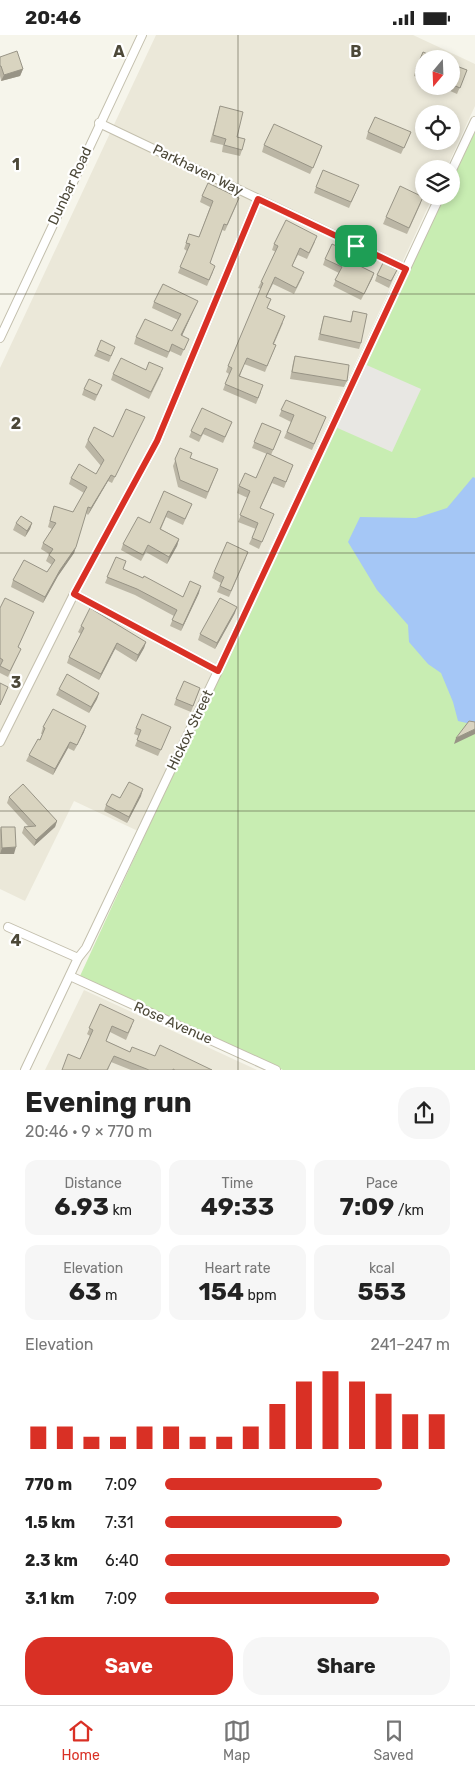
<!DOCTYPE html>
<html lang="en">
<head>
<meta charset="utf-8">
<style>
	:root { --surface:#fff; --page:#f6f6f6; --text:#222; --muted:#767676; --line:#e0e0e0; --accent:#d93025 }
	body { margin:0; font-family:Rubik,sans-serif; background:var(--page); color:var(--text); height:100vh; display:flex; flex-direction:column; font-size:19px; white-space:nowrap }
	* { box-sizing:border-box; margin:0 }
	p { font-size:16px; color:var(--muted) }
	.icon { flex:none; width:28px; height:28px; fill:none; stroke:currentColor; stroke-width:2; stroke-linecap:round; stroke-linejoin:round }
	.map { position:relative; height:1035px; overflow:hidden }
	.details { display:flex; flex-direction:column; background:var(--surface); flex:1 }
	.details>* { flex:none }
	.needle { width:32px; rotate:199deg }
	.tools { position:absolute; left:415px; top:15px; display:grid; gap:10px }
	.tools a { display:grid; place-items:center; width:45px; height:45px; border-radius:50%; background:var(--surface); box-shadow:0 2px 8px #0003; font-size:25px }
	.pin { position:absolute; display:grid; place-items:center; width:42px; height:42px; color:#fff; margin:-21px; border-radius:10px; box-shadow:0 2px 8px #0006 }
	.round { display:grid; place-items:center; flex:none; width:52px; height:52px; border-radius:20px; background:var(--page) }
	.summary { display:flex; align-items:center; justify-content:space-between; height:85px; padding:0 25px }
	h1 { font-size:28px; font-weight:700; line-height:38px }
	.metrics { display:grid; grid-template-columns:repeat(3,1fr); gap:8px; height:85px; padding:5px 25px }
	.metrics div { display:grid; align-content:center; border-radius:12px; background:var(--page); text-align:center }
	.metrics b { font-size:25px; font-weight:700 }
	.metrics small { font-size:14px; font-weight:400 }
	.metrics p { font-size:14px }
	.chart { height:140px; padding:10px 25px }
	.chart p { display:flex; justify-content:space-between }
	.chart svg { width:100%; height:90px; margin-top:5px; stroke:var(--accent); stroke-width:6 }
	.primary-button { display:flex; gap:10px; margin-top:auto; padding:10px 25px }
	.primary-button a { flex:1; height:58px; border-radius:20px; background:var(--accent); color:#fff; font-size:20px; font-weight:700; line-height:58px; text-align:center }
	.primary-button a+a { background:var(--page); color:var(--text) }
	ul { padding:0 25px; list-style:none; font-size:16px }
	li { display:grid; grid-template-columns:80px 60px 1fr; align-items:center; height:38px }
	li i { height:12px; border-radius:6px; background:var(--accent) }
	.status { display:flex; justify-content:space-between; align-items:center; height:35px; padding:0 25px; background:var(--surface); direction:ltr }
	.status svg { height:14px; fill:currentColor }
	.menu { display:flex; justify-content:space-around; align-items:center; height:70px; border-top:1px solid var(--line); background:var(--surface); font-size:14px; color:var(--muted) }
	.menu a { display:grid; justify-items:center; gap:2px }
	.menu .current { color:var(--accent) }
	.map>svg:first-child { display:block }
	.residential { fill:#ebe8d9; fill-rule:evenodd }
	.green { fill:#c8edb2 }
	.parking { fill:#e8e7e3 }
	.water { fill:#a5c7f6 }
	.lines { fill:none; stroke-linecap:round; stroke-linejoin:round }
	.street-casing { stroke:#c3bfad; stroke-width:10 }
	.street { stroke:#fff; stroke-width:8 }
	.wall { fill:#bbb6a5 }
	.shaded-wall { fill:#989486 }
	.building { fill:#d9d4c0; stroke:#989486 }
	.route-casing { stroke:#fff; stroke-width:10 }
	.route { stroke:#d93025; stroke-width:6 }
	.grid { fill:none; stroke:#4c4838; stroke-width:1; stroke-opacity:0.55 }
	.labels { text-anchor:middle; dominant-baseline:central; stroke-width:4.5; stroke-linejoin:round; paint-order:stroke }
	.street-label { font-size:14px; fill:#4c4838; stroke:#fff }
	.grid-label { font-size:16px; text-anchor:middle; font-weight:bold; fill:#4c4838; stroke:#fff; stroke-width:4.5; stroke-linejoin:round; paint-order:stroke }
</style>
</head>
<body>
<div class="status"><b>20:46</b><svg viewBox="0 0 49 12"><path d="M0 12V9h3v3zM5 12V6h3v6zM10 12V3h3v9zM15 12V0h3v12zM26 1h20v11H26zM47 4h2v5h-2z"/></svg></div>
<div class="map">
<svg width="475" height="1035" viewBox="0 0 475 1035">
	<rect width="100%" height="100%" fill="#f6f5eb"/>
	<g class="residential">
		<path d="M156 0H413L475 29V71L446 134H424V161H433L138 796 74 766 25 866 0 854V333ZM424 24H451V51H424ZM424 79H451V106H424Z"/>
		<polygon points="84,955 257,1035 45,1035"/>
	</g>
	<polygon class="green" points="475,96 475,1035 283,1035 80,941 333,391 443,161 451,161 451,145"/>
	<polygon class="parking" points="362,328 421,354 392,417 333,391"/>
	<polygon class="water" points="473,442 475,443 475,690 458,686 453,667 441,638 428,629 409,607 408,590 377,555 348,507 360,482 416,483 447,473"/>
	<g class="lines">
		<defs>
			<g id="street">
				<polyline points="99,88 406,234"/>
				<polyline points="451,137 475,86"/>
				<polyline points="0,303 142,0"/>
				<polyline points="74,559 218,636"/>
				<polyline points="0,707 74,559 157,406 258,164"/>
				<polyline points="8,892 78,923"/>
				<polyline points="70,941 276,1035"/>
				<polyline points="25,1035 78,923 86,913 218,636 440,161"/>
			</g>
		</defs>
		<use href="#street" class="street-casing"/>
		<use href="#street" class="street"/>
	</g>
	<g class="wall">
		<polygon points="0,22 23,34 20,41 1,46 0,41"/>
		<polygon points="424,24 424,45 414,41 416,34"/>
		<polygon points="451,29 467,35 457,59 439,51 451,51"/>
		<polygon points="220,71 237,102 242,115 240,121 222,117 223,110 210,107"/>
		<polygon points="368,97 411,97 401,119 366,104"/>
		<polygon points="264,110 320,117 310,139 262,117"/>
		<polygon points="316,152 356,157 349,173 314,158"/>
		<polygon points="202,161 237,169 225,196 222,195 210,228 213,237 207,251 178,238 187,216 184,214 189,199 199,202 210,172 200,167"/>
		<polygon points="421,168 407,199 383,189 386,182"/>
		<polygon points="315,207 307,224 298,220 292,231 302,243 294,259 273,249 266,262 267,274 283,288 274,309 276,310 265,337 244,329 240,341 261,357 256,369 223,355 229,339 226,337 228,331 261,254 258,253 276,217 272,215 274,209"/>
		<polygon points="340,221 374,238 361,265 333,251 339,238 323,230 325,224"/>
		<polygon points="397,235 389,253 375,246 377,240"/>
		<polygon points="198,266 182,301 186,310 181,321 170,316 167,323 134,309 136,302 172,296 178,285 152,273 154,267"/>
		<polygon points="353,276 361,308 359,314 318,305 322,288 324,281 350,287"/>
		<polygon points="115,312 109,327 94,321 97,315"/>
		<polygon points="295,321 347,346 344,352 290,344 293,328"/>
		<polygon points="146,335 161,339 149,364 111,345 113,339"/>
		<polygon points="102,350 95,366 82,360 84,354"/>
		<polygon points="286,365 326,382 312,415 284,403 291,387 279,381"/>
		<polygon points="202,373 232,387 223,408 203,399 199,407 189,402"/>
		<polygon points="142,388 112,448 108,446 88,480 86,478 74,518 58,541 43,568 11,552 13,545 47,537 52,530 46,526 49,519 41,514 43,508 52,494 48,492 54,471 73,477 84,458 69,449 71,443 96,439 101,431 85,412 88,405 113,402"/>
		<polygon points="262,388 281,396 271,420 293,430 284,453 272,448 260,474 271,485 259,514 249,509 256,494 238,487 248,463 237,458 239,451 256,443 267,419 252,413"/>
		<polygon points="180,413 190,423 218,434 206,464 178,452 173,431"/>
		<polygon points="164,456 192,469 183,490 166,482 161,494 179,504 177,511 167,529 146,517 141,526 121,515 123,509 150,488"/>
		<polygon points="16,488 32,488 30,494 25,502 13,495"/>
		<polygon points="116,522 123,534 183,562 199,558 181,596 170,591 174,581 135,560 105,548"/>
		<polygon points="246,523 229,562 217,557 221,548 212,543 214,537"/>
		<polygon points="0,573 34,577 18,612 18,620 8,642 0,638"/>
		<polygon points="235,578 215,614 198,605 200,599"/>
		<polygon points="81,591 146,607 144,613 136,627 115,614 99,645 67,628 69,622 81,599 78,597"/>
		<polygon points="200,653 191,677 174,670 176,664"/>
		<polygon points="59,654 99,658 97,664 89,678 56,660"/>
		<polygon points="43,692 84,697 74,716 68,713 53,740 26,726 29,720 40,705 43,699 41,699"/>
		<polygon points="171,692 158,721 135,711 139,701 134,699 136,693"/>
		<polygon points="141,761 127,788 104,776 106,770 120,763"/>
		<polygon points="9,762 57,786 55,792 34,811 22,798 24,792 28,791 7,768"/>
		<polygon points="1,792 14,819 0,819 0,795"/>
		<polygon points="100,969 132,991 126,1005 110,997 106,1006 130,1017 155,1021 212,1035 131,1035 111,1027 108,1035 62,1035 80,1024 90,1001 87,999"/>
	</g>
	<g class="shaded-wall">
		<polygon points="23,34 20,41 1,46 4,40"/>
		<polygon points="374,238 372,244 361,265 364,259"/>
		<polygon points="198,266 195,272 179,307 181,300"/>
		<polygon points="111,440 108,446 88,480 91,473"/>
		<polygon points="32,488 30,494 25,502 27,496"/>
		<polygon points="179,504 177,511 167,529 169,522"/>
		<polygon points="76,512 74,518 58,541 43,568 45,562 60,535"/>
		<polygon points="201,551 199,558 181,596 183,590"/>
		<polygon points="237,572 235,578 215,614 217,608"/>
		<polygon points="146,607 144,613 136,627 138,620"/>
		<polygon points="117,608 115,614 99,645 101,639"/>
		<polygon points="99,658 97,664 89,678 91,672"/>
		<polygon points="86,691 84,697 74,716 77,710"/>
		<polygon points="475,694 475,699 454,709 456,703"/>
		<polygon points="70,707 68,713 53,740 55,734"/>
		<polygon points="143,754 141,761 127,788 129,782"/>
		<polygon points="57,786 55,792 34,811 36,805"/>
		<polygon points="16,812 14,819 0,819 2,813"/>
	</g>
	<g class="building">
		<polygon points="17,16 23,34 4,40 1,31 0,31 0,22"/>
		<polygon points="423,17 439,24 424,24 424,38 416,34"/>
		<polygon points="451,29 467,35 460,53 451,49"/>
		<polygon points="220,71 243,77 237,102 245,104 242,115 224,110 226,104 213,100"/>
		<polygon points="375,82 411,97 404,113 368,97"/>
		<polygon points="274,89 322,111 313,133 264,110"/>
		<polygon points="323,135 359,150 351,167 316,152"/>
		<polygon points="208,148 239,163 227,190 224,189 210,228 215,231 209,245 180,232 190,209 186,208 189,199 199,202 213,166 202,161"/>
		<polygon points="400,151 423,162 409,193 386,182"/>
		<polygon points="286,185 317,201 309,218 300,213 292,231 304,237 296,253 275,242 266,262 271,264 267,273 285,281 273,309 276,310 267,331 247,323 239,341 263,350 258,363 225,349 232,333 228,331 263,248 261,247 278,211 274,209"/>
		<polygon points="332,209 343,214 340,221 374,238 364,259 335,245 342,232 325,224"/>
		<polygon points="383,228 397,235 391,246 377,240"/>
		<polygon points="163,249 198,266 181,300 189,304 184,315 172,309 169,317 136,302 145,284 172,296 181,279 154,267"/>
		<polygon points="353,276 367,279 361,308 320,299 324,281 351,287"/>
		<polygon points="101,305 115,312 111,321 97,315"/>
		<polygon points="295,321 349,330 347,346 292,337"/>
		<polygon points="121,323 146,335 149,327 163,333 151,357 113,339"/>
		<polygon points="89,344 102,350 97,360 84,354"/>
		<polygon points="286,365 326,382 314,409 287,397 294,380 281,375"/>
		<polygon points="202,373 232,387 225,402 205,393 201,401 191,396"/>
		<polygon points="126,374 145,382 115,442 111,440 91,473 88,472 76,512 60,535 45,562 13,545 24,525 47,537 55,525 49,520 53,514 43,508 56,488 50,486 54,471 73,477 87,452 71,443 79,429 96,439 104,425 88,405 94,392 113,402"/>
		<polygon points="262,388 281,396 273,415 254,407"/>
		<polygon points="180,413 192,418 190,423 218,434 208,457 180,445 175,424"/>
		<polygon points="267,418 293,430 286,447 274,442 260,473 274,479 262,507 252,503 258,488 240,480 250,456 239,451 245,438 256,443"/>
		<polygon points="164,456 192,469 185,484 168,476 160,494 179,504 169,522 148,510 143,520 123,509 138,482 150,488"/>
		<polygon points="21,481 32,488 27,496 16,488"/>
		<polygon points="227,507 248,517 231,556 220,551 224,542 214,537"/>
		<polygon points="116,522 126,526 123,534 143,543 144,541 183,562 190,546 201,551 183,590 172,585 177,575 137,554 107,542"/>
		<polygon points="5,563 34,577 18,612 21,614 10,636 0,631 3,625 0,623 0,573"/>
		<polygon points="220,563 237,572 217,608 200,599"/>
		<polygon points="90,573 146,607 138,620 117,608 101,639 69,622 84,593 81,591"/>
		<polygon points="67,639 99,658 91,672 59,654"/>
		<polygon points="184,646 200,653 193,671 176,664"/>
		<polygon points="0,648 8,652 0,670"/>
		<polygon points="53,674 86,691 77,710 70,707 55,734 29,720 38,704 40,705 45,693 43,692"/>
		<polygon points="142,679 171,692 161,715 137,705 141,695 136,693"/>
		<polygon points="469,686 475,687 475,694 456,703"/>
		<polygon points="129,747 143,754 129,782 106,770 112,759 120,763"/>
		<polygon points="23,749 57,786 36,805 24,792 36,791 9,762"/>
		<polygon points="1,792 15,792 16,812 2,813"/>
		<polygon points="100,969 134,985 128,998 112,991 106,1006 130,1017 132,1012 155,1021 160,1010 212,1035 175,1035 173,1034 173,1035 149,1035 114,1021 107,1035 62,1035 68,1019 80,1024 93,995 89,993"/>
	</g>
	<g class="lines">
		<defs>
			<polygon id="route" points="258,164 406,234 218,636 74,559 157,406"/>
		</defs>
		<use href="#route" class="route-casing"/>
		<use href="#route" class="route"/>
	</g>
	<path class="grid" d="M238 0V1035M0 259H475M0 518H475M0 776H475"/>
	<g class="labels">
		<g class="street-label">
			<text transform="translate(198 135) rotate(26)">Parkhaven Way</text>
			<text transform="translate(70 151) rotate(-65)">Dunbar Road</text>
			<text transform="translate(190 695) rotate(-64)">Hickox Street</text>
			<text transform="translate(173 988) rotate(24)">Rose Avenue</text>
		</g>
	</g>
	<g class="grid-label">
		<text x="119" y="22">A</text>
		<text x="356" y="22">B</text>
		<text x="16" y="135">1</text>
		<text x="16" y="394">2</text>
		<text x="16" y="653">3</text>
		<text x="16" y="911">4</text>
	</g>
</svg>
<div class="tools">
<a><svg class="needle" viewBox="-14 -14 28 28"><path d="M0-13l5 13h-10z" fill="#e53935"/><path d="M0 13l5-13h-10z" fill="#767676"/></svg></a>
<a><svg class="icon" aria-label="locate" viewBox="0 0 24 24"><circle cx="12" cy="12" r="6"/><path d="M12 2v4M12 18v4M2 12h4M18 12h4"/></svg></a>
<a><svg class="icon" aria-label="layers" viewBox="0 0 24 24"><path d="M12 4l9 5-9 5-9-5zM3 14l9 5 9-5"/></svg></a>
</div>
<div class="pin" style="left:356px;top:211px;background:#1e9e55"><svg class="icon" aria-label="arrive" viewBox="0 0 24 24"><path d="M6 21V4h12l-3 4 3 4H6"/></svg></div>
</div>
<section class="details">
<div class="summary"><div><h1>Evening run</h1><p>20:46 · 9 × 770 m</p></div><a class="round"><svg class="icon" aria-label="share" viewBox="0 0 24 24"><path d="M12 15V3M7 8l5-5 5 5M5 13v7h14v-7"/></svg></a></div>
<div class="metrics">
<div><p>Distance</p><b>6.93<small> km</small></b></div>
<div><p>Time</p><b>49:33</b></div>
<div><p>Pace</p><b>7:09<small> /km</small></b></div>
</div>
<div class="metrics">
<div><p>Elevation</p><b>63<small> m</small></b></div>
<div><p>Heart rate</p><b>154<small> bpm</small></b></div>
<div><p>kcal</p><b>553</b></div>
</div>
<div class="chart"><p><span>Elevation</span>241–247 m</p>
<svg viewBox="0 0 160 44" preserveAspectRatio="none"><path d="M5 44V33M15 44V33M25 44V38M35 44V38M45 44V33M55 44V33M65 44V38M75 44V38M85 44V33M95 44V22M105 44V11M115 44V6M125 44V11M135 44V17M145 44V27M155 44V27"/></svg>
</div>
<ul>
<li><b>770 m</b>7:09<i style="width:76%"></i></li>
<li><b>1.5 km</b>7:31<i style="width:62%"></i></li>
<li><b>2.3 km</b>6:40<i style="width:100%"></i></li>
<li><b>3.1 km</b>7:09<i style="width:75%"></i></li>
</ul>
<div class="primary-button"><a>Save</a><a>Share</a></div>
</section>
<nav class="menu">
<a class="current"><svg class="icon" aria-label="home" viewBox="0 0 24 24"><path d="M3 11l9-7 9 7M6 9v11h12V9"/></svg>Home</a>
<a><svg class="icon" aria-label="map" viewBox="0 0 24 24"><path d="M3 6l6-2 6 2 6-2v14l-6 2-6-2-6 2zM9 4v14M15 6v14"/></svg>Map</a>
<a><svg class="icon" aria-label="saved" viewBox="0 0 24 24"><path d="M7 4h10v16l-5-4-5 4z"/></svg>Saved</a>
</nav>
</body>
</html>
